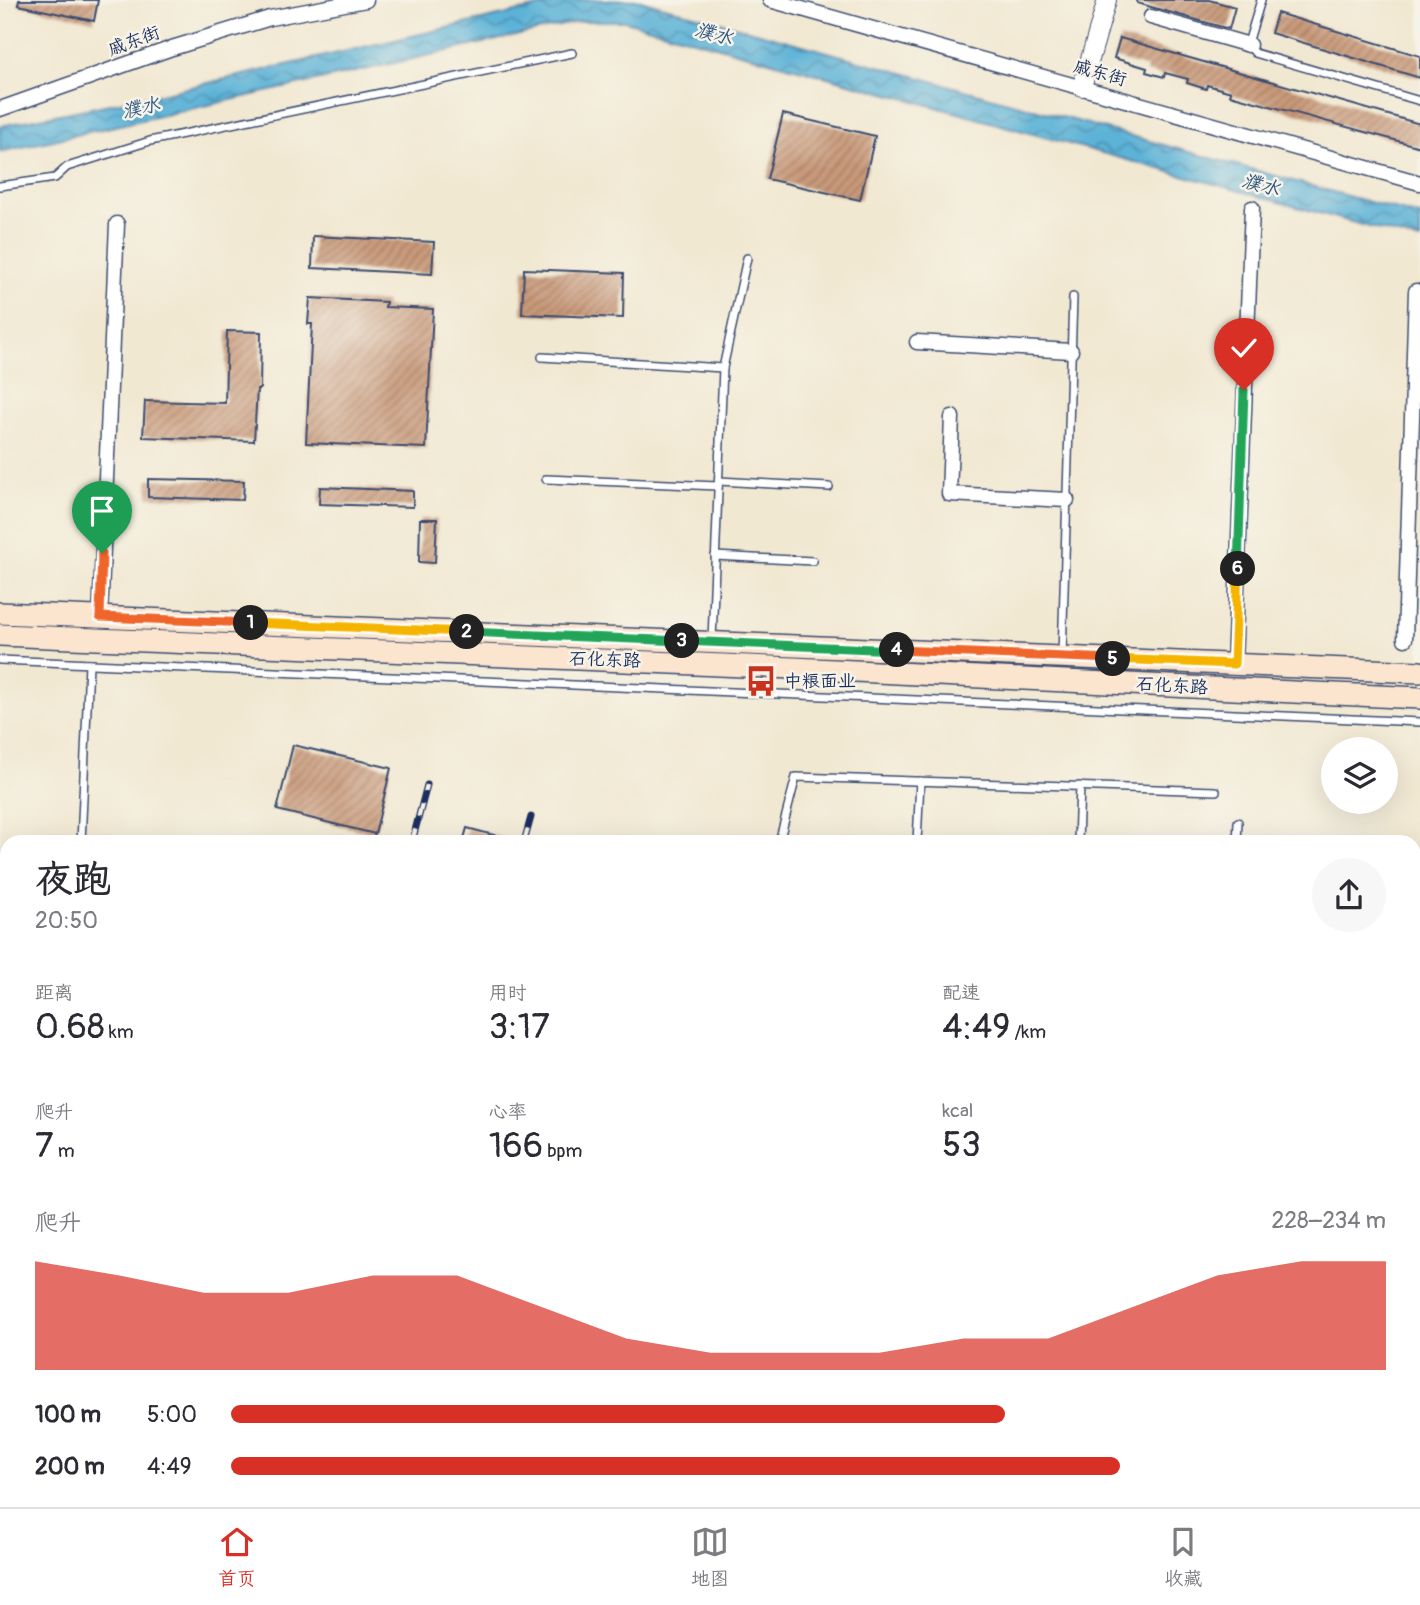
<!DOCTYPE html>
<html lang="zh">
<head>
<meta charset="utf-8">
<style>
	:root { --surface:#fff; --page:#f7f7f7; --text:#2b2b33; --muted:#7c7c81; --line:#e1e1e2; --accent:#d93025 }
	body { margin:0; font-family:Pangolin,"LXGW WenKai TC",sans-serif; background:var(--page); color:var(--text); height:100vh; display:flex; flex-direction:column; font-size:26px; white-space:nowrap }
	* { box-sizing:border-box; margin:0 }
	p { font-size:23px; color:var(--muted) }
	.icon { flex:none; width:38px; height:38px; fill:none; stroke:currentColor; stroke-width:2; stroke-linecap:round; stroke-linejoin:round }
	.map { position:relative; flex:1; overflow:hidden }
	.details { position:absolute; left:0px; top:835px; width:1421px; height:674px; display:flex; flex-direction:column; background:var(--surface); border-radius:21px 21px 0 0; box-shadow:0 7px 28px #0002 }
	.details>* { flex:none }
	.controls { position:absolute; left:1321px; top:737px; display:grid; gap:14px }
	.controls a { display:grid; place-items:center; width:77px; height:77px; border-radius:50%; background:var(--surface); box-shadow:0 7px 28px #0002; font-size:35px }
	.pin { position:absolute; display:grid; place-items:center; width:60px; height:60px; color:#fff; margin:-72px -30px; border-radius:50% 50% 50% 0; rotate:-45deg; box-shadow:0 0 7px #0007 }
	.pin .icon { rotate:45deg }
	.km { position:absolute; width:35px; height:35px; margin:-18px; border-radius:50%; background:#222; color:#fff; font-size:19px; line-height:35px; text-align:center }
	.round { display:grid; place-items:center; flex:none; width:74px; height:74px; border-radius:37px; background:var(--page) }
	.overview { display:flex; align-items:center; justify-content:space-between; height:119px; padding:0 35px }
	h1 { font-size:38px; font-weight:600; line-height:52px }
	.figures { display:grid; grid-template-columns:repeat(3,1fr); gap:10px; height:119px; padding:7px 35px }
	.figures div { display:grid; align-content:center }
	.figures b { font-size:35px; font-weight:600 }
	.figures small { font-size:19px; font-weight:400 }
	.figures p { font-size:19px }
	.chart { height:196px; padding:14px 35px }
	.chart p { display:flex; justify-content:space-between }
	.chart svg { width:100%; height:126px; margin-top:7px; fill:var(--accent); opacity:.7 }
	ul { padding:0 35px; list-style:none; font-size:23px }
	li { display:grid; grid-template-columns:112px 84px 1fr; align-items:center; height:52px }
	li i { height:18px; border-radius:9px; background:var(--accent) }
	.tabs { display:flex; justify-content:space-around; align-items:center; height:98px; border-top:2px solid var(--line); background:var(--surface); font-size:19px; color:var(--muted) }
	.tabs a { display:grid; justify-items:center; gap:4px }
	.tabs .on { color:var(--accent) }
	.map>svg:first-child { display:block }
	.water { fill:url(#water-waves); stroke:#3b709a; stroke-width:2 }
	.building { fill:url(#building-hatch) }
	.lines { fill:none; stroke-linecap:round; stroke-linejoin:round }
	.service-casing { stroke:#3b4b6f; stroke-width:10 }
	.minor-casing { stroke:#3b4b6f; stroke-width:17 }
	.tertiary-casing { stroke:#3b4b6f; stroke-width:20 }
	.secondary-casing { stroke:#3b4b6f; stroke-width:24 }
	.service { stroke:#fff; stroke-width:7 }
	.minor { stroke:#fff; stroke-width:14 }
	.tertiary { stroke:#fff; stroke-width:18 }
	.secondary { stroke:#fbe5cf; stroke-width:21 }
	.rail-casing { stroke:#1b2f5e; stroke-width:7 }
	.rail { stroke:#f7f3e8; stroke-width:4.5; stroke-dasharray:13; stroke-linecap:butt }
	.split-1-casing { stroke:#fff; stroke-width:14 }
	.split-2-casing { stroke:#fff; stroke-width:14 }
	.split-3-casing { stroke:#fff; stroke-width:14 }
	.split-4-casing { stroke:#fff; stroke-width:14 }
	.split-5-casing { stroke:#fff; stroke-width:14 }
	.split-6-casing { stroke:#fff; stroke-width:14 }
	.split-7-casing { stroke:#fff; stroke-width:14 }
	.split-1 { stroke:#f0652b; stroke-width:9 }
	.split-2 { stroke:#f5b400; stroke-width:9 }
	.split-3 { stroke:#22a559; stroke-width:9 }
	.split-4 { stroke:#22a559; stroke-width:9 }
	.split-5 { stroke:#f0652b; stroke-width:9 }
	.split-6 { stroke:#f5b400; stroke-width:9 }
	.split-7 { stroke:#22a559; stroke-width:9 }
	.labels { text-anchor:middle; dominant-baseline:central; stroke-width:5; stroke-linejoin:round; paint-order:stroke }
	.street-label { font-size:18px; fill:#1b2f5e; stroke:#f7f3e8 }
	.poi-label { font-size:18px; fill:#1b2f5e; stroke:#f7f3e8; text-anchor:start }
	.water-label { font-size:19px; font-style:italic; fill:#2e5682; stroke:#f7f3e8 }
</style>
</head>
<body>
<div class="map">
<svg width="1420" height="1507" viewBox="0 0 1420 1507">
	<defs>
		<pattern id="water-waves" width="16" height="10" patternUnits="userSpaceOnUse" patternTransform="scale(1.75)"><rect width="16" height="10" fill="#5bb2d7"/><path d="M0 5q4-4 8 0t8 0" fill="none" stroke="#4a91b2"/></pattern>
		<pattern id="building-hatch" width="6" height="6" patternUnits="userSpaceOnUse" patternTransform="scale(1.75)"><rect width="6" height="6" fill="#c99979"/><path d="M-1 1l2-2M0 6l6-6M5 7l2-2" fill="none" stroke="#a27d66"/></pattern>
	</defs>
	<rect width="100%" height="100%" fill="#f7f3e8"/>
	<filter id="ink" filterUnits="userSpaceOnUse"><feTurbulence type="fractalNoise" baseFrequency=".0143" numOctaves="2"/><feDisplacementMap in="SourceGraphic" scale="14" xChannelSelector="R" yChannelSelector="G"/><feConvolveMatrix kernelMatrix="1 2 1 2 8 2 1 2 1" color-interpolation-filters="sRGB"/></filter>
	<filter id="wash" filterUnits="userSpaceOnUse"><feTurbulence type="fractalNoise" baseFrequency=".00686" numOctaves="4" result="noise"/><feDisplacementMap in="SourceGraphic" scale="28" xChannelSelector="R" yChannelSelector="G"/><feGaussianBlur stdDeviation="1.57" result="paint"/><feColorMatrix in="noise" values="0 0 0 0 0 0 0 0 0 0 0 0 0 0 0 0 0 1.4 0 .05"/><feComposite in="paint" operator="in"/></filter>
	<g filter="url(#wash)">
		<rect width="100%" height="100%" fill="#f1e8d1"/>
		<g class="water">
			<polygon points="568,0 640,0 1420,216 1420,241 625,21 581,21 0,152 0,126 165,93"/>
			<polygon points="1420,1185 1420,1325 1414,1341 1414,1196"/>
		</g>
		<g id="blocks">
			<g class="building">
				<polygon points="19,0 98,0 94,21 18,5"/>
				<polygon points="1137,0 1209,0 1235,7 1229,29 1137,3"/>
				<polygon points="1277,13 1420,56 1420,78 1271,33"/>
				<polygon points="1120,38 1420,124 1420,147 1230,95 1231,92 1207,85 1206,89 1187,83 1188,79 1165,73 1164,77 1146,72 1147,68 1114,58"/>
				<polygon points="783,114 875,136 860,200 767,179"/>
				<polygon points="313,236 434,242 432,274 312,268"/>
				<polygon points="524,269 624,273 623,318 522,314"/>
				<polygon points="310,298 386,302 385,307 433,309 426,448 306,443 312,324 308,324"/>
				<polygon points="227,331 261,332 260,389 257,389 254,441 143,437 145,401 225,403"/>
				<polygon points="148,479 244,481 243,500 148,497"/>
				<polygon points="320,487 413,491 413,507 319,504"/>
				<polygon points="420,519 437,519 435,563 419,562"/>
				<polygon points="293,745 391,768 375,834 277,810"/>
				<polygon points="467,828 505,838 505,842 463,842"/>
			</g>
		</g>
	</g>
	<g filter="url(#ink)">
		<use href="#blocks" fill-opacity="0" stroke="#3b4b6f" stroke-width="2"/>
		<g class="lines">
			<defs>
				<g id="service">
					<polyline points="1261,0 1249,40 1249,45 1255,53 1420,101"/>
					<polyline points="0,186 55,178 67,167 150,141 572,53"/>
					<polyline points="542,357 723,368"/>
					<polyline points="546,479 718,486"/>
					<polyline points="719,481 829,487"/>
					<polyline points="715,556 813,561"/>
					<polyline points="712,640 723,368 747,258"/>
					<polyline points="1062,656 1073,297"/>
					<polyline points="0,660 1420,722"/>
					<polyline points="81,842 89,664"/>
					<polyline points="779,842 796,777 1216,791"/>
					<polyline points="917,842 920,781"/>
					<polyline points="1078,842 1080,786"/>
					<polyline points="1237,842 1238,822"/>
				</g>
				<g id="minor">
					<polyline points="770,0 1420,183"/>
					<polyline points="1151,17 1249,45"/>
					<polyline points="0,109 172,48 270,18 366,0"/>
					<polyline points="917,342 1071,351"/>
					<polyline points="952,417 949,494 1067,500"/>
					<polyline points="100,617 117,224"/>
					<polyline points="1405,639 1416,291"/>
					<polyline points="1234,664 1252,208"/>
				</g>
				<g id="tertiary">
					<polyline points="1082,87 1107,0"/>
					<polyline points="1414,947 1420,932"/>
					<polyline points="1186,1507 1189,1502"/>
				</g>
				<g id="secondary">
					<polyline points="0,613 1420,672"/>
					<polyline points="0,635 793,668 1420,698"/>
				</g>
			</defs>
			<use href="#service" class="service-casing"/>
			<use href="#minor" class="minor-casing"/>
			<use href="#tertiary" class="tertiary-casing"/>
			<use href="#secondary" class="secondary-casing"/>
			<use href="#service" class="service"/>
			<use href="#minor" class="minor"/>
			<use href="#tertiary" class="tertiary"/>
			<use href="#secondary" class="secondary"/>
			<defs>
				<g id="rail">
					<polyline points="412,842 427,785"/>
					<polyline points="524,842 531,817"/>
					<polyline points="243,1507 244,1502"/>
					<polyline points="345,1507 347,1502"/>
				</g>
			</defs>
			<use href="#rail" class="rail-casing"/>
			<use href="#rail" class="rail"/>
		</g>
	</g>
	<g class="lines" filter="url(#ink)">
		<defs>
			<polyline id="split-1" points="102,553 100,617 251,623"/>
			<polyline id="split-2" points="251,623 467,632"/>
			<polyline id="split-3" points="467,632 682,641"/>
			<polyline id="split-4" points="682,641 897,650"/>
			<polyline id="split-5" points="897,650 1113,659"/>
			<polyline id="split-6" points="1113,659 1234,664 1238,569"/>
			<polyline id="split-7" points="1238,569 1244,390"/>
		</defs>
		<use href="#split-1" class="split-1-casing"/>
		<use href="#split-2" class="split-2-casing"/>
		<use href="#split-3" class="split-3-casing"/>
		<use href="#split-4" class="split-4-casing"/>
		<use href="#split-5" class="split-5-casing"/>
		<use href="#split-6" class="split-6-casing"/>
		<use href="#split-7" class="split-7-casing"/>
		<use href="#split-1" class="split-1"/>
		<use href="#split-2" class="split-2"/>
		<use href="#split-3" class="split-3"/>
		<use href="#split-4" class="split-4"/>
		<use href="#split-5" class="split-5"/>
		<use href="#split-6" class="split-6"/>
		<use href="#split-7" class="split-7"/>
	</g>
	<defs>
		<symbol id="bus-bare" viewBox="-9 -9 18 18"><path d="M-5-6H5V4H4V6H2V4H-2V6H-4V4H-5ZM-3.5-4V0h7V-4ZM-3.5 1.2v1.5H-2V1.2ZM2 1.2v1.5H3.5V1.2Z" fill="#c8321e" stroke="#f7f3e8" stroke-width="2.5" paint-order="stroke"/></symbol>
	</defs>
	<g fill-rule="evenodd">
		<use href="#bus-bare" x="739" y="659" width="44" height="44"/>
	</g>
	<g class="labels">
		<g class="street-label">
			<text transform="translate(134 41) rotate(-20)">戚东街</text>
			<text transform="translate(1100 73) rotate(16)">戚东街</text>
			<text transform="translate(605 660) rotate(2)">石化东路</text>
			<text transform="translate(1172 686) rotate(3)">石化东路</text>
		</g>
		<g class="poi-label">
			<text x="784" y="681">中粮面业</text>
		</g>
		<g class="water-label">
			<text transform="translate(714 34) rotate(15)">濮水</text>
			<text transform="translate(141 108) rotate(-13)">濮水</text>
			<text transform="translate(1261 185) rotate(15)">濮水</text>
		</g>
	</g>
</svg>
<div class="controls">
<a><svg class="icon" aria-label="layers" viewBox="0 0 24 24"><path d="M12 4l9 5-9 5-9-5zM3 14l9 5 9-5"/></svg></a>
</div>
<div class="pin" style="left:102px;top:553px;background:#1e9e55"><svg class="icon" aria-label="arrive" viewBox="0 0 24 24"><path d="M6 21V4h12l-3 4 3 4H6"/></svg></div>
<div class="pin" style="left:1244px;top:390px;background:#d93025"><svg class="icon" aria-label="check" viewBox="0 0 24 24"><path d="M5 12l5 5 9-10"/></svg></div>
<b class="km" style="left:251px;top:623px">1</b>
<b class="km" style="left:467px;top:632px">2</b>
<b class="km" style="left:682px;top:641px">3</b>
<b class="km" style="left:897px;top:650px">4</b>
<b class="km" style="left:1113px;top:659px">5</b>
<b class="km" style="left:1238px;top:569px">6</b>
<section class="details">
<div class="overview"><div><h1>夜跑</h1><p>20:50</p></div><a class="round"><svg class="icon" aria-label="share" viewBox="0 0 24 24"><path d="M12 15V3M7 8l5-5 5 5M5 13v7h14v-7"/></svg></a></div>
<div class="figures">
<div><p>距离</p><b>0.68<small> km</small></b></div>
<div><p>用时</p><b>3:17</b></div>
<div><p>配速</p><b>4:49<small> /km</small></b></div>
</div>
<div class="figures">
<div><p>爬升</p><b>7<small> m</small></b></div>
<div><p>心率</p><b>166<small> bpm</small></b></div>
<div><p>kcal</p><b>53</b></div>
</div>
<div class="chart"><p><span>爬升</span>228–234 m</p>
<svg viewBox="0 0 160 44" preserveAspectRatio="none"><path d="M0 44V6L10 11L20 17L30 17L40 11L50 11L60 22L70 33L80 38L90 38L100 38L110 33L120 33L130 22L140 11L150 6L160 6V44z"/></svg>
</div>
<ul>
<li><b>100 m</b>5:00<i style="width:67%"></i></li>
<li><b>200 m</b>4:49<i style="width:77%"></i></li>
</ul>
</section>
</div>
<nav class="tabs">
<a class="on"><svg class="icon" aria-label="home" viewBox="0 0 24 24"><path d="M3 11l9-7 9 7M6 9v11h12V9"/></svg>首页</a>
<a><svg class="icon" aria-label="map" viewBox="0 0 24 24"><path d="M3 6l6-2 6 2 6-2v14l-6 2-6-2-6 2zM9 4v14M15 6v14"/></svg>地图</a>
<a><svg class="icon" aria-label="saved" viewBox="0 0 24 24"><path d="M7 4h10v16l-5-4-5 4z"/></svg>收藏</a>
</nav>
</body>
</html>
